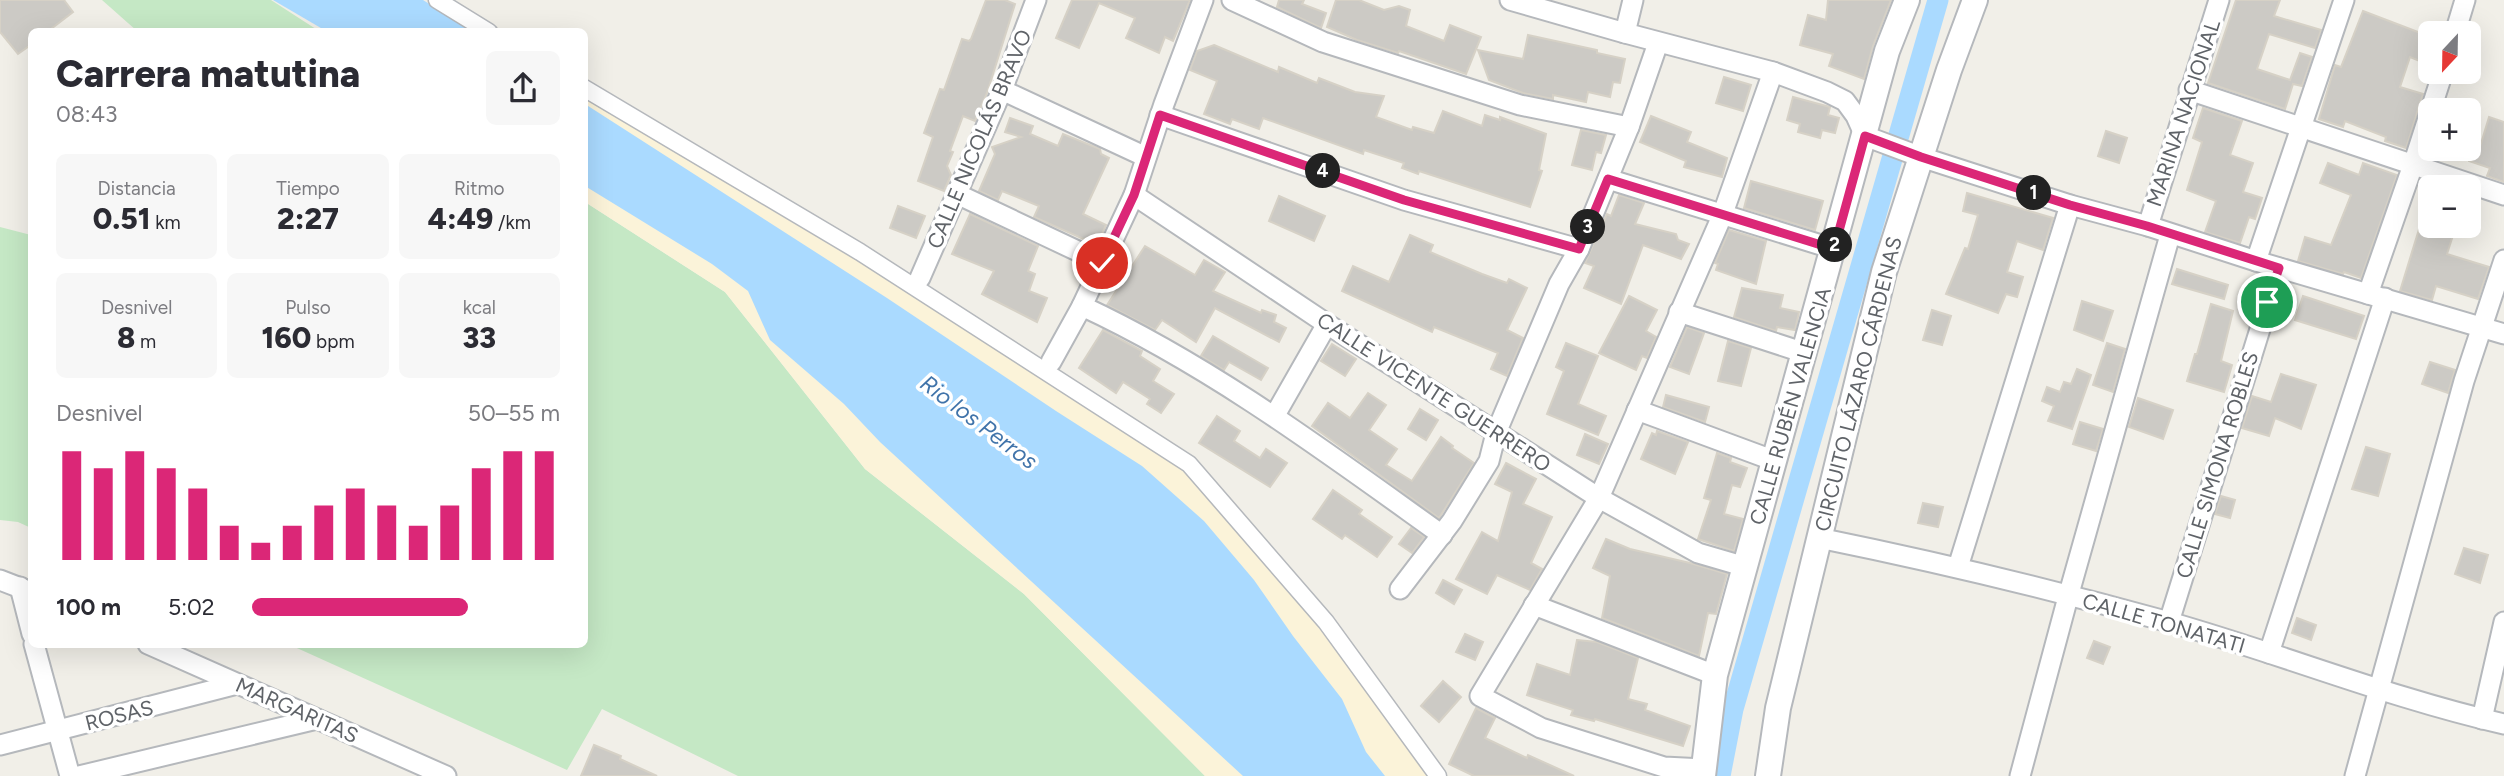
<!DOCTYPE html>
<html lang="es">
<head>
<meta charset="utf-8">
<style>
	:root { --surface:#fff; --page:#f7f7f7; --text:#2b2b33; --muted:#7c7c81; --accent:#db2777 }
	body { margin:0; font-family:Figtree,sans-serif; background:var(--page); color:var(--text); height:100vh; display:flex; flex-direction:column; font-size:26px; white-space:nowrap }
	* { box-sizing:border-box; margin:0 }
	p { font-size:23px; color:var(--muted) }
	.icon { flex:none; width:38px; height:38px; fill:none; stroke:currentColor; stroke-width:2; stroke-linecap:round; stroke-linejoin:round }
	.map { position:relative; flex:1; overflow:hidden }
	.drawer { position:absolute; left:28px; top:28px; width:560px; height:620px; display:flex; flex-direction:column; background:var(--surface); border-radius:10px; box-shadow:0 7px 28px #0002 }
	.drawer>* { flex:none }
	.needle { width:46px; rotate:202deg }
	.buttons { position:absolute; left:2418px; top:21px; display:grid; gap:14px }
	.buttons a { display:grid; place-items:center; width:63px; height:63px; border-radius:10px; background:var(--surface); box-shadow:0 7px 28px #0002; font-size:35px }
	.pin { position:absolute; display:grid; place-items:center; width:60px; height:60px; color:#fff; margin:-30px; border:4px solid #fff; border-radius:50%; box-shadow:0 2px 7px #0007 }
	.km { position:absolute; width:35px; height:35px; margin:-18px; border-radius:50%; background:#222; color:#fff; font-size:19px; line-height:35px; text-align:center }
	.round { display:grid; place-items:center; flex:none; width:74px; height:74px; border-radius:10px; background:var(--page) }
	.overview { display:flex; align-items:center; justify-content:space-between; height:119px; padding:0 28px }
	h1 { font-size:38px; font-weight:800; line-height:52px }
	.figures { display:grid; grid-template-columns:repeat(3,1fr); gap:10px; height:119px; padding:7px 28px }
	.figures div { display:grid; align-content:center; border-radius:10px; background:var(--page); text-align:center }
	.figures b { font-size:30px; font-weight:800 }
	.figures small { font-size:19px; font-weight:400 }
	.figures p { font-size:19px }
	.chart { height:196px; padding:14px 28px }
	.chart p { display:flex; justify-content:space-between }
	.chart svg { width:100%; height:126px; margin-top:7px; stroke:var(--accent); stroke-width:6 }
	ul { padding:0 28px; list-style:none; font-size:23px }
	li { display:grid; grid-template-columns:112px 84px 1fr; align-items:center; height:52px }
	li i { height:18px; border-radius:9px; background:var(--accent) }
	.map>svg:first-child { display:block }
	.green { fill:#c5e8c5 }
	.sand { fill:#fbf3d9 }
	.water { fill:#aadaff }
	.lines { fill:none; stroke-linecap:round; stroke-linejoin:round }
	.canal { stroke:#aadaff; stroke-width:21 }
	.building { fill:#cccac5; stroke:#d6d1c6; stroke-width:2 }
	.pedestrian-casing { stroke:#b5b8bc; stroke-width:19 }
	.minor-casing { stroke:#b5b8bc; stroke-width:23 }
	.tertiary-casing { stroke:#b5b8bc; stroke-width:28 }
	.pedestrian { stroke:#fff; stroke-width:16 }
	.minor { stroke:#fff; stroke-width:19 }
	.tertiary { stroke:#fff; stroke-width:24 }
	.route-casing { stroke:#fff; stroke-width:14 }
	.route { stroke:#db2777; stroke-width:9 }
	.labels { text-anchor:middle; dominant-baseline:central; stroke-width:7; stroke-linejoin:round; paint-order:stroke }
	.street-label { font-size:21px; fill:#5f6368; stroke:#fff }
	.water-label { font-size:23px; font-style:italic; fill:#4174aa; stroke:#fff }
</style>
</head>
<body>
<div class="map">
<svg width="2504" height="776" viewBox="0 0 2504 776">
	<rect width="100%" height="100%" fill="#f1efe8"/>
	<g class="green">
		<polygon points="102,0 271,0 319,31 137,31"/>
		<polygon points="585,202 725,292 865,469 1024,594 1205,776 738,776 602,709 567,770 288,644 584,644"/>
		<polygon points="0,227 31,235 31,528 18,522 0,520"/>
	</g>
	<polygon class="sand" points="584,88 1189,464 1326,622 1438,776 1205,776 1024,594 865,469 725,292 585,202"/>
	<g class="water">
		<polygon points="273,0 423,0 472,31 326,31"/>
		<polygon points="585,104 887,298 1056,411 1142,466 1204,521 1254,580 1293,636 1342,699 1366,752 1385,776 1243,776 880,442 844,404 770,340 748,291 712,264 585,186"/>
	</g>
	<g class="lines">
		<polyline class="canal" points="1720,776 1733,709 1938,0"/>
	</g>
	<g class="building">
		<polygon points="0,0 64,0 73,12 47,32 32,32 32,44 18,54 0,32"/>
		<polygon points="986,0 1005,0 1015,4 987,93 975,121 963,116 950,151 953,152 947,166 951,175 944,191 918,181 933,137 924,133 940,89 944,90 962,39 969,41 971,39"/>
		<polygon points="1072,0 1190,0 1173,41 1165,37 1159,53 1126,38 1135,18 1099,3 1079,48 1056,38"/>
		<polygon points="1279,0 1304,0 1302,4 1326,13 1321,28 1277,7"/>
		<polygon points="1336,0 1359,0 1384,10 1399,6 1410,10 1406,26 1444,41 1450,25 1481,37 1466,74 1399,51 1398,53 1357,40 1327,27"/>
		<polygon points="1828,0 1891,0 1873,46 1864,79 1829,66 1833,54 1800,45 1808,15 1826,20"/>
		<polygon points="2236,0 2280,0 2274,16 2321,30 2315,48 2269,34 2257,69 2290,80 2300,53 2312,57 2302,86 2293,84 2285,109 2208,83"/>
		<polygon points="2363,11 2431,37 2431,55 2427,64 2410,57 2400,87 2423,94 2406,148 2385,141 2386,137 2345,121 2343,127 2319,119 2335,65 2341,67"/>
		<polygon points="1528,35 1597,50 1597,53 1625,59 1620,83 1613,82 1610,97 1588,92 1586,102 1553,95 1553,99 1523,93 1489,80 1478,50 1523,59"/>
		<polygon points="1214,45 1278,72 1279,67 1317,83 1319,78 1355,92 1384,96 1376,117 1412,130 1413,127 1434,133 1443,111 1482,126 1485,115 1500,120 1500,117 1546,134 1539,170 1542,171 1530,207 1419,171 1418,174 1402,168 1404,163 1364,150 1363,154 1263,118 1259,129 1232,119 1230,124 1204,114 1217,81 1190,70 1197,51"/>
		<polygon points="1724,77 1751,85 1743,111 1716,103"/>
		<polygon points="1793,97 1830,107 1828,115 1839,118 1835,133 1822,130 1820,138 1798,132 1800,124 1787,120"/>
		<polygon points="2203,108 2242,121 2230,155 2253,163 2243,192 2262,198 2255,219 2249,217 2240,243 2205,232 2216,201 2187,190 2202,142 2193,138"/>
		<polygon points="1651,116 1691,132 1687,142 1727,158 1722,177 1684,167 1686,161 1640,142"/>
		<polygon points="2489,117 2504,122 2504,182 2487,176 2490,168 2469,161 2469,143 2480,147"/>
		<polygon points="1010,118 1033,126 1030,134 1058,146 1063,134 1100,149 1101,154 1109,158 1083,214 1106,225 1097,245 1034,217 1039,206 1002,191 998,200 979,191 995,154 992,147 1021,137 1005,132"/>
		<polygon points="1581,130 1606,135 1601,153 1596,152 1592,170 1572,165"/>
		<polygon points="2106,131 2127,138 2119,163 2098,156"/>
		<polygon points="2328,163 2359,175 2363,163 2397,175 2361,278 2344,272 2343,274 2298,261 2305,237 2331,245 2351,195 2320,183"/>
		<polygon points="1751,181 1823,201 1815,230 1744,208"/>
		<polygon points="1967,193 2053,218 2043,250 2017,241 2007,272 2023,277 2017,297 2006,294 1998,313 1946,294 1965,248 1968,249 1978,215 1963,211"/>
		<polygon points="1619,195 1644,203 1635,224 1676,234 1678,240 1689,244 1681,259 1643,245 1621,304 1584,288 1594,266 1585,263 1607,214 1611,216"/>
		<polygon points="1279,196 1325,216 1314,241 1269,221"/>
		<polygon points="898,206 925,216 916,238 890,228"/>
		<polygon points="970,214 1038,246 1028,271 1035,274 1029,291 1047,298 1037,322 982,294 994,271 952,254"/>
		<polygon points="2420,226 2456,226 2447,254 2489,267 2478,299 2436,286 2432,300 2400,291"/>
		<polygon points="1729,230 1766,241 1756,284 1716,270 1718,264 1715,263"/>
		<polygon points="1410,235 1433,245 1430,252 1482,274 1507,283 1509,279 1527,288 1507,330 1523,338 1507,376 1491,369 1498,353 1434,327 1432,332 1342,291 1353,266 1389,282"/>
		<polygon points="1145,246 1195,275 1204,260 1225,272 1213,291 1261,313 1262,310 1276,315 1274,322 1286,328 1279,342 1215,308 1196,342 1162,320 1155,330 1107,305"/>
		<polygon points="2177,269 2228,285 2224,299 2172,284"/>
		<polygon points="1742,288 1783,295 1780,308 1799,312 1795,330 1777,327 1776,331 1734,317"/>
		<polygon points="1629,296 1657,310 1646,331 1656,337 1647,358 1642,356 1636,370 1599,353"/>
		<polygon points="2303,296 2364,316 2356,339 2295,320"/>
		<polygon points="2082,301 2113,311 2103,341 2074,330"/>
		<polygon points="2211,304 2233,311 2221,361 2232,365 2224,392 2187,381 2195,354 2197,354"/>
		<polygon points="1932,310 1951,316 1942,345 1923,340"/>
		<polygon points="1687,327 1704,333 1689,374 1670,367"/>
		<polygon points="1103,330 1142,351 1140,356 1160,369 1153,381 1174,394 1161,413 1147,404 1150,399 1123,382 1116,393 1079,368"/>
		<polygon points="1213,336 1268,368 1261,380 1229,362 1224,370 1201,356"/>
		<polygon points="1728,341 1751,348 1741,386 1718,381"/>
		<polygon points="1566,343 1598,356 1578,404 1606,416 1598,435 1547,414 1564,371 1556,367"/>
		<polygon points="2107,343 2125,349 2113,392 2093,385"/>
		<polygon points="1332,344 1356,359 1345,376 1321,361"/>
		<polygon points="2430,362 2455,370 2448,393 2422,384"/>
		<polygon points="2077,369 2091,375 2072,429 2048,421 2054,406 2042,401 2047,387 2060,392 2064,382 2071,384"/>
		<polygon points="2281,374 2316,385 2301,429 2275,418 2269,436 2242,428 2252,396 2271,402"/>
		<polygon points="1368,393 1386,405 1369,430 1397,449 1386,465 1412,481 1441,437 1453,446 1452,448 1474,463 1439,518 1312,426 1328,403 1350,418"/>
		<polygon points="1666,395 1709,407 1705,422 1663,407"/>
		<polygon points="2138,398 2173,410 2163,439 2129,427"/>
		<polygon points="1420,409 1438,420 1426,440 1408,429"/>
		<polygon points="1217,416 1240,431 1234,441 1260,458 1266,449 1287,463 1270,487 1199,443"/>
		<polygon points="2080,422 2103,429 2096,451 2073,444"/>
		<polygon points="1657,431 1688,442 1675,474 1641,459 1652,433 1656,435"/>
		<polygon points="1585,434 1608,444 1599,464 1577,455"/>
		<polygon points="2366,447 2390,454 2378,496 2352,489"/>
		<polygon points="1717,453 1731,458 1730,462 1747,468 1740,487 1732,485 1724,514 1743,519 1734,551 1698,539 1711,500 1704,498"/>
		<polygon points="1506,463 1536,479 1523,504 1552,517 1531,563 1542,569 1530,590 1497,575 1487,594 1456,579 1482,532 1498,541 1512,492 1495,484"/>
		<polygon points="1333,490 1362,510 1359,514 1392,537 1377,557 1345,535 1342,539 1313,519"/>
		<polygon points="2221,496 2235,500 2230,518 2215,514"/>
		<polygon points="1923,503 1943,507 1938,527 1918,523"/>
		<polygon points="1411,528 1424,537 1412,553 1399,544"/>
		<polygon points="1606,539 1630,549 1690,563 1727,574 1716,614 1708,613 1699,656 1602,618 1610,576 1593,568"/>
		<polygon points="2464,548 2488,555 2480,583 2455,574"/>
		<polygon points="1443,580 1462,590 1454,604 1436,593"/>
		<polygon points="2297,618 2316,625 2311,640 2292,633"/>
		<polygon points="1465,634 1483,642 1475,660 1456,652"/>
		<polygon points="1577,640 1597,642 1638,658 1628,699 1647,704 1645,710 1690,726 1683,746 1595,719 1594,721 1571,715 1573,710 1527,695 1537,664 1570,675"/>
		<polygon points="2094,641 2110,647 2103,664 2087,658"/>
		<polygon points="1443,681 1461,697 1439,722 1421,706"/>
		<polygon points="1476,708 1495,718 1485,738 1527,758 1528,755 1574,776 1474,776 1449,764"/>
		<polygon points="594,745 621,756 620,759 657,776 581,776"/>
	</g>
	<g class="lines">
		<defs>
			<g id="pedestrian">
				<polyline points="437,0 489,32"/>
				<polyline points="584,88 860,252 1189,464 1326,622 1438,776"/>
			</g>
			<g id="minor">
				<path d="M1203 0 1164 104 1134 195 1082 306C1211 366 1326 452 1442 535"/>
				<polyline points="1232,0 1323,42 1520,105 1629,127"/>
				<polyline points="1510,0 1625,33"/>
				<polyline points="1633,0 1625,33 1773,72 1827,92 1845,101 1856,116 1865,136 1921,157 2070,205 2148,226 2256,261 2504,334"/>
				<polyline points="2455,33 2465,0"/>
				<polyline points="1002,90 1146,157"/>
				<polyline points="2189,90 2504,195"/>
				<polyline points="1160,115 1404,200 1579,249"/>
				<polyline points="1608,179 1834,249"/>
				<polyline points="957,194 1103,263"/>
				<polyline points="1134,195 1327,324 1599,498 1698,553 1746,567"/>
				<polyline points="2148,226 2219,0"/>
				<polyline points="2256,261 2344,0"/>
				<polyline points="920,278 1002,90 1036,0"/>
				<polyline points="2368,294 2413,165 2443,72"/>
				<polyline points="1679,312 1805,353"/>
				<polyline points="1051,362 1082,306"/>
				<polyline points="1637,410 1775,461"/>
				<polyline points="1275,415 1327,324"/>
				<path d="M1819 538C1937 562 2054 590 2169 622 2282 654 2390 698 2504 724"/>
				<polyline points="1958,567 2070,205"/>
				<polyline points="0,580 31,592"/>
				<polyline points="20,587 32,634"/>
				<polyline points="1400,589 1452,521 1489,461 1496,433 1559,284 1579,249 1629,127 1658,43"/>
				<polyline points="1534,605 1715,675"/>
				<polyline points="2169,622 2279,268"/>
				<polyline points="34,644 70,776"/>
				<polyline points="148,644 446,776"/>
				<polyline points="2269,653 2385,298"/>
				<polyline points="2482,719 2504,622"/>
				<polyline points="0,745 237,684"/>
				<polyline points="1704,769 1664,767 1541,728 1480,696 1599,498 1722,216 1773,72"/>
				<polyline points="79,776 317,719"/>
				<polyline points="2020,776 2068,597 2170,235"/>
				<polyline points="2355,776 2464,381 2504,260"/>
			</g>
			<g id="tertiary">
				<polyline points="1703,776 1715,675 1887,51 1907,0"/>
				<polyline points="1768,776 1778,708 1884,272 1949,70 1975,0"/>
			</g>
		</defs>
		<use href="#pedestrian" class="pedestrian-casing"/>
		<use href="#minor" class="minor-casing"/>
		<use href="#tertiary" class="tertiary-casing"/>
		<use href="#pedestrian" class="pedestrian"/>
		<use href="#minor" class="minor"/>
		<use href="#tertiary" class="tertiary"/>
	</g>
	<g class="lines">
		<defs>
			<polyline id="route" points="1102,263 1134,195 1160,115 1404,200 1579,249 1608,179 1834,249 1865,136 1921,157 2070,205 2147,226 2279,268 2267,302"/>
		</defs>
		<use href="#route" class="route-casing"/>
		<use href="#route" class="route"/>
	</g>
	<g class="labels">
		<g class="street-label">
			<text transform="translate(2183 113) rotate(-72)">MARINA NACIONAL</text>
			<text transform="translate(979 139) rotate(-67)">CALLE NICOLÁS BRAVO</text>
			<text transform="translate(1858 384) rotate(-76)">CIRCUITO LÁZARO CÁRDENAS</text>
			<text transform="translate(1434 392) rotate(33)">CALLE VICENTE GUERRERO</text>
			<text transform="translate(1790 406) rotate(-74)">CALLE RUBÉN VALENCIA</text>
			<text transform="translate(2217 465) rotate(-73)">CALLE SIMONA ROBLES</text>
			<text transform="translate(2164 623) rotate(16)">CALLE TONATATI</text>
			<text transform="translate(297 710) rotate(24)">MARGARITAS</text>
			<text transform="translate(119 715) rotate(-14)">ROSAS</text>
		</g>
		<g class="water-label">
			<text transform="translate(979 422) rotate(37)">Rio los Perros</text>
		</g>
	</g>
</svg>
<div class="buttons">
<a><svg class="needle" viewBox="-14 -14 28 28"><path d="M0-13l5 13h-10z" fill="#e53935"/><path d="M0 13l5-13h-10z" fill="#7c7c81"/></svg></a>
<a>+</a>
<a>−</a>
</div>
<div class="pin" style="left:2267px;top:302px;background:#1e9e55"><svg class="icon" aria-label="arrive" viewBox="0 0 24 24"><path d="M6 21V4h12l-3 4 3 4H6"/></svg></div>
<div class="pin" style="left:1102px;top:263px;background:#d93025"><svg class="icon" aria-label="check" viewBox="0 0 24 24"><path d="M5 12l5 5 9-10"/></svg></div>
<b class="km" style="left:2034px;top:193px">1</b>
<b class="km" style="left:1835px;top:245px">2</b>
<b class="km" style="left:1588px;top:227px">3</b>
<b class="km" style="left:1323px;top:171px">4</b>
<section class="drawer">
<div class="overview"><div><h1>Carrera matutina</h1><p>08:43</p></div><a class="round"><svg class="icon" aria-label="share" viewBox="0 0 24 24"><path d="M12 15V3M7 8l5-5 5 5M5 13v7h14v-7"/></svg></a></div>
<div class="figures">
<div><p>Distancia</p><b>0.51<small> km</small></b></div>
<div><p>Tiempo</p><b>2:27</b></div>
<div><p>Ritmo</p><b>4:49<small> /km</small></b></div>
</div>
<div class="figures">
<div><p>Desnivel</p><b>8<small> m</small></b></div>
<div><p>Pulso</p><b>160<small> bpm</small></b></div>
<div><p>kcal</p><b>33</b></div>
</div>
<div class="chart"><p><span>Desnivel</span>50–55 m</p>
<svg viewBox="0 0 160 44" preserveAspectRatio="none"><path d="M5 44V6M15 44V12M25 44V6M35 44V12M45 44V19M55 44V32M65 44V38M75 44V32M85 44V25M95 44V19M105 44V25M115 44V32M125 44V25M135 44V12M145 44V6M155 44V6"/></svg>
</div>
<ul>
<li><b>100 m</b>5:02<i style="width:70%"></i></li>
</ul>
</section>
</div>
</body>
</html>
